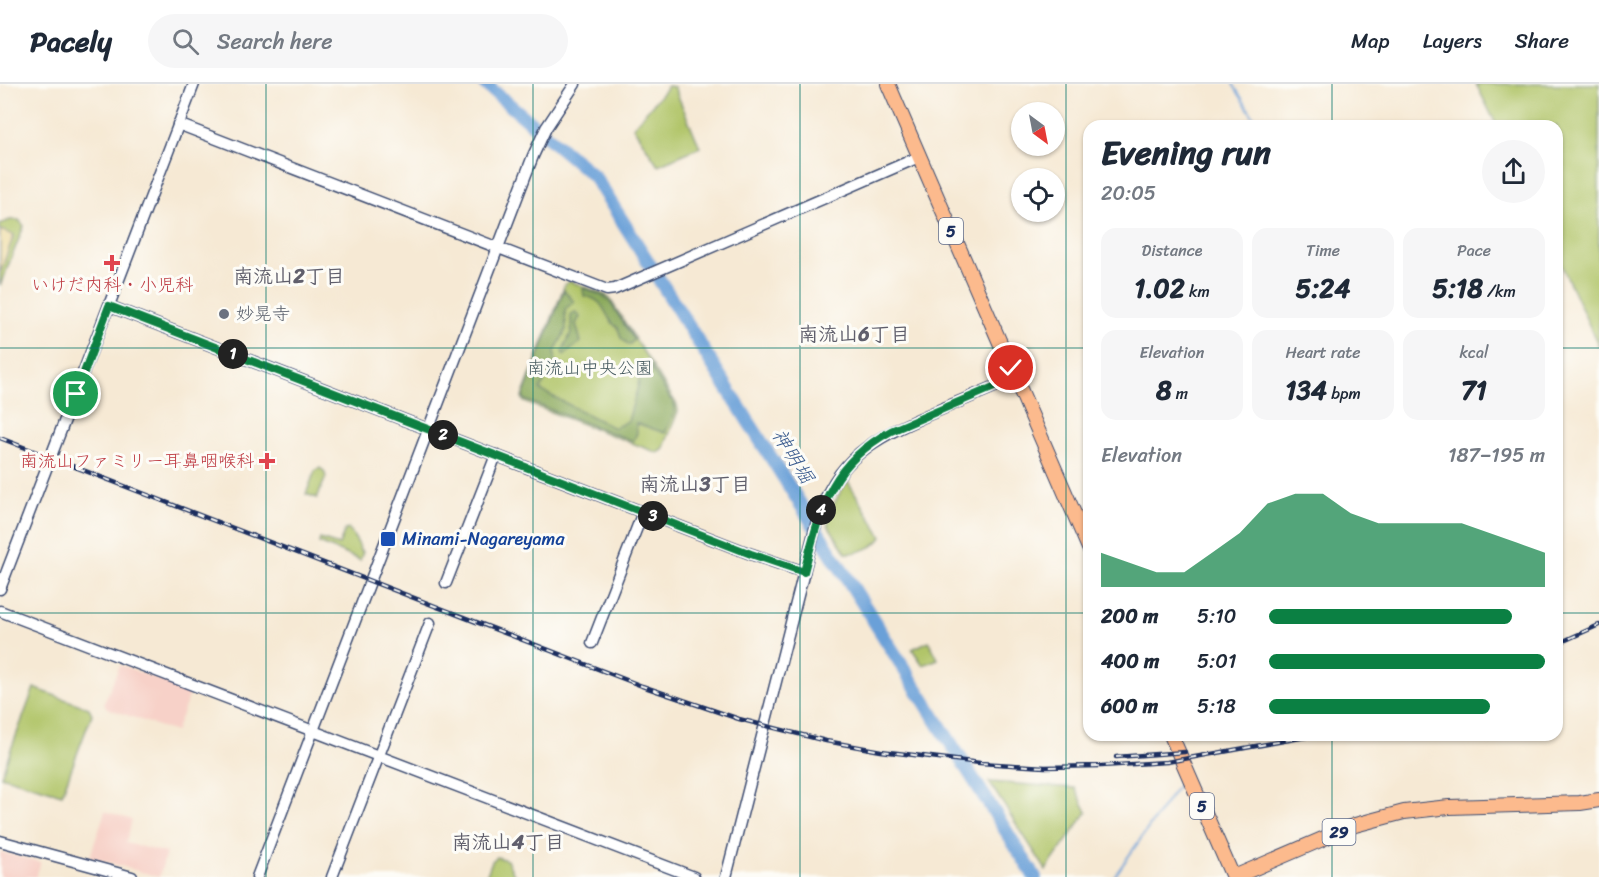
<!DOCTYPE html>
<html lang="en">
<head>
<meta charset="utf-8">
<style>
	:root { --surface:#fff; --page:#f6f6f7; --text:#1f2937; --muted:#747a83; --line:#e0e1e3; --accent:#0b8043 }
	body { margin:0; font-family:Sriracha,"Klee One",sans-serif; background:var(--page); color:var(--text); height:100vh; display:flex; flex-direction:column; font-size:22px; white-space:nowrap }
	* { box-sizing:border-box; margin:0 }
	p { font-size:20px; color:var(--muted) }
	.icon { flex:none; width:33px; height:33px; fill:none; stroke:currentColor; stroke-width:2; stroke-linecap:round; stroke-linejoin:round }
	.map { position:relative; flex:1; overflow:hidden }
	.sheet { position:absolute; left:1083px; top:36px; width:480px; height:621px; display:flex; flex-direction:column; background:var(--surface); border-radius:18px; box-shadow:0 2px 4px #0004 }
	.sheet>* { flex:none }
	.needle { width:39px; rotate:148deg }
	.tools { position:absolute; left:1011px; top:18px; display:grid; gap:12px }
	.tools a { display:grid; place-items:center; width:54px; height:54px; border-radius:50%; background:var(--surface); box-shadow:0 2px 4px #0004; font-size:30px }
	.pin { position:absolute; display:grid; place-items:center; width:51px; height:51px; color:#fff; margin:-26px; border:3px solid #fff; border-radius:50%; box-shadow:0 2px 6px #0007 }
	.km { position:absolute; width:30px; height:30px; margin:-15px; border-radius:50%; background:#222; color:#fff; font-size:16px; line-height:30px; text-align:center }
	.round { display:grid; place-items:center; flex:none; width:63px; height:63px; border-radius:32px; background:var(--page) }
	.overview { display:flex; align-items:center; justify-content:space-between; height:102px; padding:0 18px }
	h1 { font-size:33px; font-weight:700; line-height:45px }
	.figures { display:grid; grid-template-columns:repeat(3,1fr); gap:9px; height:102px; padding:6px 18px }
	.figures div { display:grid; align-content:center; border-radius:15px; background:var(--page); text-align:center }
	.figures b { font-size:26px; font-weight:700 }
	.figures small { font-size:16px; font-weight:400 }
	.figures p { font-size:16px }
	.chart { height:168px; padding:12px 18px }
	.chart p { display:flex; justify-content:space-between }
	.chart svg { width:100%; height:108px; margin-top:6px; fill:var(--accent); opacity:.7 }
	ul { padding:0 18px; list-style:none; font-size:20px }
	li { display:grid; grid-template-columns:96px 72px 1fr; align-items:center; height:45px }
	li i { height:15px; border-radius:8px; background:var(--accent) }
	header { display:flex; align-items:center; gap:36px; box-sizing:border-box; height:84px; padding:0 30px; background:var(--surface); border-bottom:2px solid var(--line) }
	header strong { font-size:28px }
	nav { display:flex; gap:33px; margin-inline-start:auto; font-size:21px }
	.search { width:420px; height:54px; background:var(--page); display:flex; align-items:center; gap:15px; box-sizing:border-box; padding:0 21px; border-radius:33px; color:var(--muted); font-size:22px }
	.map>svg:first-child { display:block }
	.built { fill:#f7d1c8 }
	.green { fill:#b1c569; stroke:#667a64; stroke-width:1.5 }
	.forest { fill:#8caa5d; stroke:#546c5e; stroke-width:1.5 }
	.sand { fill:#eeda9e; stroke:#84847e; stroke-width:1.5 }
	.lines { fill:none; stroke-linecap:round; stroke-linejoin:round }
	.stream { stroke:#6ba0d8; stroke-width:2 }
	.river { stroke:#6ba0d8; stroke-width:14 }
	.tertiary-casing { stroke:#3c4b70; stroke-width:13 }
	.primary-casing { stroke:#3c4b70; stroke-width:16 }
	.tertiary { stroke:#fff; stroke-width:10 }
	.primary { stroke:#fcba8d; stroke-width:14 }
	.rail-casing { stroke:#1b2f5e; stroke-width:4.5 }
	.rail { stroke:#fdfcf7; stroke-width:2; stroke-dasharray:7; stroke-linecap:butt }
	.route-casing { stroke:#fff; stroke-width:12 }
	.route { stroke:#0b8043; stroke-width:8 }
	.grid { fill:none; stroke:#0f766e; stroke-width:1.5; stroke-opacity:0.55 }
	.health-dot { fill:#e0444e; stroke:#fdfcf7; stroke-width:2 }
	.worship-dot { fill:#6b7280; stroke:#fdfcf7; stroke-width:2 }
	.transit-dot { fill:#1a4fb4; stroke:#fdfcf7; stroke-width:2 }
	.labels { text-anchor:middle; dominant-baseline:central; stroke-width:6; stroke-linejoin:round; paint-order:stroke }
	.shield { fill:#fdfcf7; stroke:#5f6c8c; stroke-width:1.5 }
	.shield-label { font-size:16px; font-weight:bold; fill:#1b2f5e }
	.health-label { font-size:18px; fill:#be3a42; stroke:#fdfcf7 }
	.worship-label { font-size:18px; fill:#5b616d; stroke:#fdfcf7; text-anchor:start }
	.park-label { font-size:18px; fill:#485c61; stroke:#fdfcf7 }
	.transit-label { font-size:18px; fill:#164399; stroke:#fdfcf7; text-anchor:start }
	.neighbourhood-label { font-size:20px; font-weight:bold; fill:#605f6c; stroke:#fdfcf7 }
	.water-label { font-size:20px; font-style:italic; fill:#3b5c8f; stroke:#fdfcf7 }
</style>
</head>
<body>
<header>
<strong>Pacely</strong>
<div class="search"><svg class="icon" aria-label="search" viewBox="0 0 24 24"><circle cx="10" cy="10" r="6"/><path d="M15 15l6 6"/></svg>Search here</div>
<nav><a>Map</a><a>Layers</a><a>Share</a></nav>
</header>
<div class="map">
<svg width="1599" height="793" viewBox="0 0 1599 793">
	<rect width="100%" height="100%" fill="#fdfcf7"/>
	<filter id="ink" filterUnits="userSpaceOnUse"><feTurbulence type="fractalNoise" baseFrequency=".0167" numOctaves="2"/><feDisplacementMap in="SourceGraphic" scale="12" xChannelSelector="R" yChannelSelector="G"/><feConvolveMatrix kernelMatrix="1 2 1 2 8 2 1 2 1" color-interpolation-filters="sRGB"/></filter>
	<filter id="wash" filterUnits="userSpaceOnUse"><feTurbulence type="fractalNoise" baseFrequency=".008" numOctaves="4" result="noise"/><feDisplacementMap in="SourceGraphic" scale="24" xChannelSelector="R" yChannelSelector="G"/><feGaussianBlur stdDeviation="1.35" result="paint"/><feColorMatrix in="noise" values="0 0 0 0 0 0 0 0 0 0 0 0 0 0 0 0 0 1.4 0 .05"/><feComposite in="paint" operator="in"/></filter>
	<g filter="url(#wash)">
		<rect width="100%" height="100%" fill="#f6e9d4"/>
		<g class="built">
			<polygon points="120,581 191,607 175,648 107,624 104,619"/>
			<polygon points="105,727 132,736 126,759 166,769 159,793 90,773"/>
			<polygon points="0,768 41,778 36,793 0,793"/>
		</g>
		<g class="green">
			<polygon points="1476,0 1599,0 1599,263 1557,171 1557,42 1497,42"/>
			<polygon points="668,2 674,3 700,63 658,81 633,43"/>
			<polygon points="10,136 19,136 24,142 0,202 0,140"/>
			<polygon points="570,197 606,211 610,215 677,321 678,327 663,366 658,369 524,318 522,313 565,200"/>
			<polygon points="320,384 324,387 326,393 317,414 306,410 315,387"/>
			<path d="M847 396 882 453C876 463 857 470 846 469L828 441 830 427Z"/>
			<polygon points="349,445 359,461 360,467 363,468 360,476 319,459 320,455 339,461 345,446"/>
			<polygon points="929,557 938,575 923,581 912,565"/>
			<polygon points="34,604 89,624 92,630 62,710 1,692"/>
			<polygon points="989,698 1075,704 1087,728 1046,786"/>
			<polygon points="497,773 507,776 515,793 486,793 492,777"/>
		</g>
		<g class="forest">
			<path d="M583 204 605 213 610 218 634 256 629 261 621 254 618 244C603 235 608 215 584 212Z"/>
			<polygon points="564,206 574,218 565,225 566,246 555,267 555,278 540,306 614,344 628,337 638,302 641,281 649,281 675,322 675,327 665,349 636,339 637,349 633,357 525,316 523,312"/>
			<polygon points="576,228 580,233 576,240 581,258 564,271 562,268 571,249 571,230"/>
		</g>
		<polygon class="sand" points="0,146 14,151 0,189"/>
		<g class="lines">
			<g class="stream">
				<polyline points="1233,0 1259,42"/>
				<polyline points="1114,793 1179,700"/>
			</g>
			<polyline class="river" points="485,0 594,92 1035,793"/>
		</g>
	</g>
	<g filter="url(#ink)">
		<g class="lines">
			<defs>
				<g id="tertiary">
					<polyline points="178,40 607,206 615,205 919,73"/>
					<polyline points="109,222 751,470 804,488"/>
					<polyline points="446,499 496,371"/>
					<polyline points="0,505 194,0"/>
					<polyline points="0,527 694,793"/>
					<polyline points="592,559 643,428"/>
					<polyline points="0,757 132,793"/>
					<polyline points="257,793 533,72 546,44 575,0"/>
					<polyline points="332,793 430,539"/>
					<path d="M726 793 817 437C836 374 873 355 930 330 958 318 986 306 1015 294"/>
				</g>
				<g id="primary">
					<polyline points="888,0 1089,464"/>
					<polyline points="1171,651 1233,793"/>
					<polyline points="1234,793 1355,741 1404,728 1449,723 1580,719 1599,716"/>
				</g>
			</defs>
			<use href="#tertiary" class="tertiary-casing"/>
			<use href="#primary" class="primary-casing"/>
			<use href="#tertiary" class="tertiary"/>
			<use href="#primary" class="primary"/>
			<defs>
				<g id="rail">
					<polyline points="0,354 642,602 739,635 826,657 881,667 980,679 1045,683 1101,682 1167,678 1317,651"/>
					<polyline points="1557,560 1599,541"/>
					<polyline points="1116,673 1185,668"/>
				</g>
			</defs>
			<use href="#rail" class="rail-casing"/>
			<use href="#rail" class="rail"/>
		</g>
	</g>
	<g class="lines" filter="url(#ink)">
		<defs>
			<path id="route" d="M76 310 109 222 751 470 804 488C821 424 829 381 891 347L1015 294 1011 284"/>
		</defs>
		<use href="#route" class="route-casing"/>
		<use href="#route" class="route"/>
	</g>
	<path class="grid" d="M266 0V793M533 0V793M800 0V793M1066 0V793M1332 0V42M0 264H1089M1557 264H1599M0 529H1089M1557 529H1599M1332 651V793"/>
	<g class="health-dot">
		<path d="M109 170h6v6h6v6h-6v6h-6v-6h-6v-6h6z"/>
		<path d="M264 368h6v6h6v6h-6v6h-6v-6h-6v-6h6z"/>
	</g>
	<circle class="worship-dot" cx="224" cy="230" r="6"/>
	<rect class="transit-dot" x="380" y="447" width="16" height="16" rx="3"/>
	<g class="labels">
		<g class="shield">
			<rect x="939" y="134" width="24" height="26" rx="4.5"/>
			<rect x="1190" y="709" width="24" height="26" rx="4.5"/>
			<rect x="1322.5" y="735" width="33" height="26" rx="4.5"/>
		</g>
		<g class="shield-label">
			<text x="951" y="147">5</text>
			<text x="1202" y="722">5</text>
			<text x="1339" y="748">29</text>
		</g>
		<g class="health-label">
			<text x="112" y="201">いけだ内科・小児科</text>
			<text x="254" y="377" text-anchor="end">南流山ファミリー耳鼻咽喉科</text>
		</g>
		<g class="worship-label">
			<text x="236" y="230">妙晃寺</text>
		</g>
		<g class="park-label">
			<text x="590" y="284">南流山中央公園</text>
		</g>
		<g class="transit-label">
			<text x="402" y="455">Minami-Nagareyama</text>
		</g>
		<g class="neighbourhood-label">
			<text x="289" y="192">南流山2丁目</text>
			<text x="854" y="250">南流山6丁目</text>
			<text x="695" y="400">南流山3丁目</text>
			<text x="508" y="758">南流山4丁目</text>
		</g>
		<g class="water-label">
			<text transform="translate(793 372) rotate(58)">神明堀</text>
		</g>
	</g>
</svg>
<div class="tools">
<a><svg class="needle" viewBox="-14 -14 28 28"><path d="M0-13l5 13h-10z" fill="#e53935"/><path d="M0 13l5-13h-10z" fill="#747a83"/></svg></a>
<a><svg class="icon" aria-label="locate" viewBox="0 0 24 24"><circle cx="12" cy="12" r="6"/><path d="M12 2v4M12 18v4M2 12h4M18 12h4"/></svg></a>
</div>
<div class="pin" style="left:76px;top:310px;background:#1e9e55"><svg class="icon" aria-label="arrive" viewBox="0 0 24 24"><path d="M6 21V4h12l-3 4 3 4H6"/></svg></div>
<div class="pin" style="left:1011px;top:284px;background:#d93025"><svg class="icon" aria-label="check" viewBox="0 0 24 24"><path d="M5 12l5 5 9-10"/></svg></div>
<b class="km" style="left:233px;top:270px">1</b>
<b class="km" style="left:443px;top:351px">2</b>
<b class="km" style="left:653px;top:432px">3</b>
<b class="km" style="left:821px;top:426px">4</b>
<section class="sheet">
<div class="overview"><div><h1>Evening run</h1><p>20:05</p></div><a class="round"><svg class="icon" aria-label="share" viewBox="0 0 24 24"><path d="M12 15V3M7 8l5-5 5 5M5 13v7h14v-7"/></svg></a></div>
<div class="figures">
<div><p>Distance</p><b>1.02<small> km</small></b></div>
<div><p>Time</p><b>5:24</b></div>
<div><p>Pace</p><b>5:18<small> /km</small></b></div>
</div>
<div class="figures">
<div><p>Elevation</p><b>8<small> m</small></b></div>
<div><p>Heart rate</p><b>134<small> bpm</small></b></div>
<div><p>kcal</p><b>71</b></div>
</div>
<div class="chart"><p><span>Elevation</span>187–195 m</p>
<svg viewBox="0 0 160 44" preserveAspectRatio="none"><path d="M0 44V30L10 34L20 38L30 38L40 30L50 22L60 10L70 6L80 6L90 14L100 18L110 18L120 18L130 18L140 22L150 26L160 30V44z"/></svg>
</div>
<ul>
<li><b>200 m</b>5:10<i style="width:88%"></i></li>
<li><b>400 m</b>5:01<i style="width:100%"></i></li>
<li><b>600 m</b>5:18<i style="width:80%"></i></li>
</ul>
</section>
</div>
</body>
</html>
